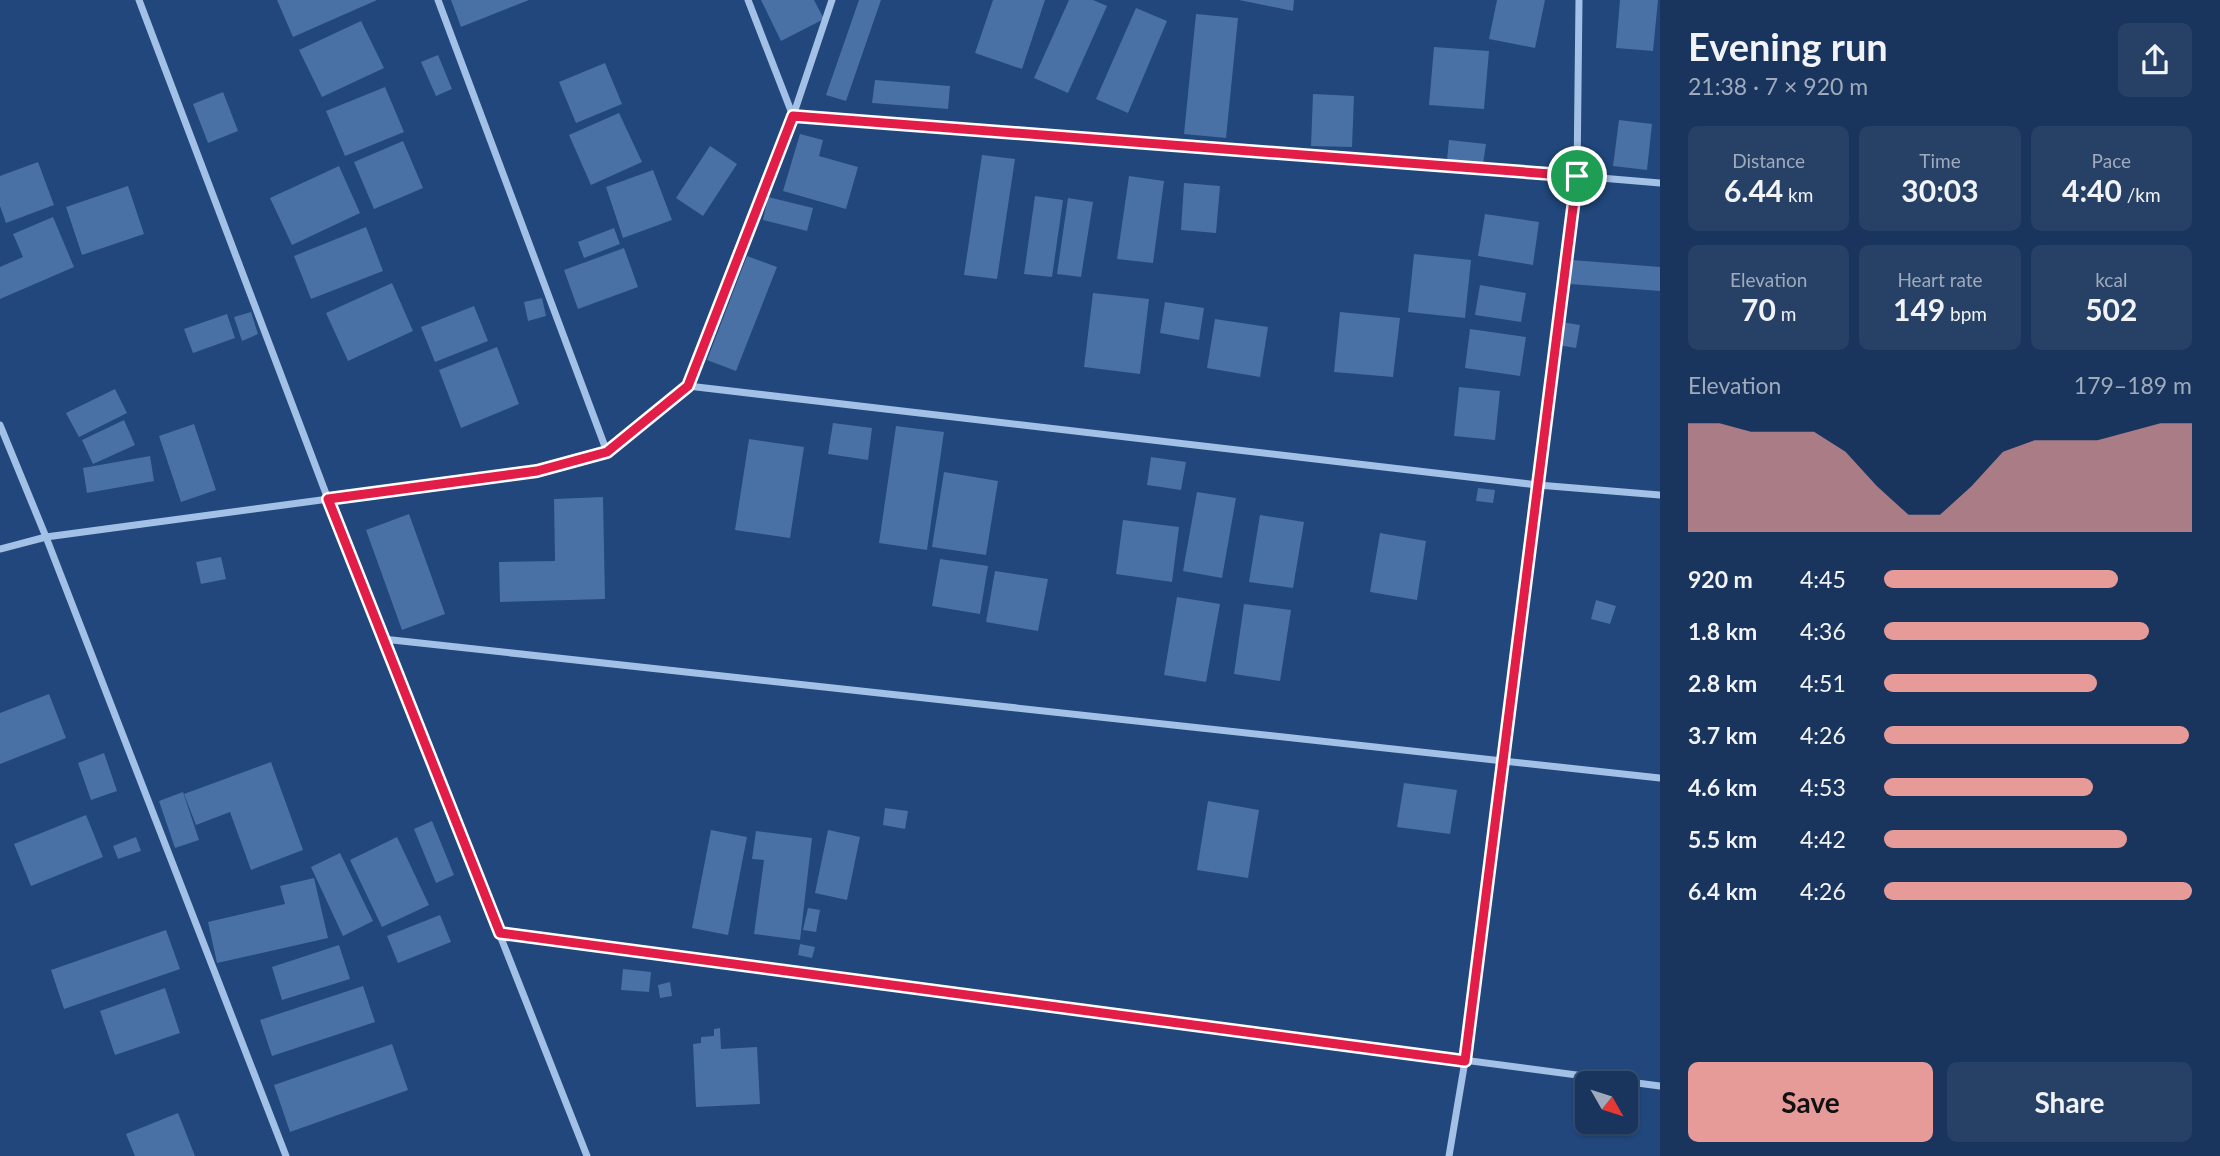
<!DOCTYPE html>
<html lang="en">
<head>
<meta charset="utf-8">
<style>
	:root { --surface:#19355d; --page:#264066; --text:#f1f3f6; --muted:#9fabbc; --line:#375072; --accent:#e69b98 }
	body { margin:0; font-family:Lato,sans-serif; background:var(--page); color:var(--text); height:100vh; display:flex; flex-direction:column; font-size:26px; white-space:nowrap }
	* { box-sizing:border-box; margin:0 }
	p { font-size:23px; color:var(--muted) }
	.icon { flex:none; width:38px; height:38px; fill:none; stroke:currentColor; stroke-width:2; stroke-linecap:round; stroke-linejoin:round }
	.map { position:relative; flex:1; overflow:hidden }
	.details { display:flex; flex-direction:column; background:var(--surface); width:560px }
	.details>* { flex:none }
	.needle { width:46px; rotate:129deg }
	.buttons { position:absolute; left:1575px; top:1071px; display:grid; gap:14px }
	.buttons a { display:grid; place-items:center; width:63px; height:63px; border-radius:10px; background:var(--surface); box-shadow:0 2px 5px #0004,0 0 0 2px var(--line); font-size:35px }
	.pin { position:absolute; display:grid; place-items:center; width:60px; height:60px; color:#fff; margin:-30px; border:4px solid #fff; border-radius:50%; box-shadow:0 2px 7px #0007 }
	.round { display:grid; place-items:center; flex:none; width:74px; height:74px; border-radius:10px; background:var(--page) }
	.summary { display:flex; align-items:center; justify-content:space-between; height:119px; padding:0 28px }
	h1 { font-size:38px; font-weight:700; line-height:52px }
	.figures { display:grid; grid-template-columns:repeat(3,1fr); gap:10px; height:119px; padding:7px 28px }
	.figures div { display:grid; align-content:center; border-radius:10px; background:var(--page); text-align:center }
	.figures b { font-size:30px; font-weight:700 }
	.figures small { font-size:19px; font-weight:400 }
	.figures p { font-size:19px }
	.chart { height:196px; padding:14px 28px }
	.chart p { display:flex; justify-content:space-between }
	.chart svg { width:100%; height:126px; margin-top:7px; fill:var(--accent); opacity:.7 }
	.primary-button { display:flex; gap:14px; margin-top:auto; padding:14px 28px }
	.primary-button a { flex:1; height:80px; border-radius:10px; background:var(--accent); color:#111; font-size:28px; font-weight:700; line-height:80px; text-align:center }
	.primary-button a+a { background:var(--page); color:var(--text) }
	ul { padding:0 28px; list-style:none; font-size:23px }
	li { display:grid; grid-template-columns:112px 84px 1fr; align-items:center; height:52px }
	li i { height:18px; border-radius:9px; background:var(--accent) }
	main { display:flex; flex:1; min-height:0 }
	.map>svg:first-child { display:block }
	.building { fill:#4971a5 }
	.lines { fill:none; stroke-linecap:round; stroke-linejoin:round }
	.minor { stroke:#a3c1e6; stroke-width:7 }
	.route-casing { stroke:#fff; stroke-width:14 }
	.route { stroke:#e11d48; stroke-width:9 }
</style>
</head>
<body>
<main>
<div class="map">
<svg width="1660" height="1156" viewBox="0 0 1660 1156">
	<rect width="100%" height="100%" fill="#21477c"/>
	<g class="building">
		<polygon points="277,0 377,0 293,37"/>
		<polygon points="451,0 529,0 461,27"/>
		<polygon points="761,0 814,0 824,19 781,41"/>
		<polygon points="859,0 881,0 846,101 826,95"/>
		<polygon points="993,0 1045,0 1022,69 975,53"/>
		<polygon points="1069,0 1093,0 1107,6 1068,93 1034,78"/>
		<polygon points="1239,0 1294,0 1293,11"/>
		<polygon points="1497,0 1545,0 1535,48 1489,39"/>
		<polygon points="1620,0 1658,0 1653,51 1616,48"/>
		<polygon points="1136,8 1167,21 1128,113 1096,99"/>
		<polygon points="1196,14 1238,18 1226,138 1184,134"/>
		<polygon points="361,21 384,68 322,97 299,50"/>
		<polygon points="1434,47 1489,51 1484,109 1429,105"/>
		<polygon points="438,55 452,89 436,96 421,62"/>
		<polygon points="605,63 622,104 576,123 559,82"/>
		<polygon points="875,80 950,86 948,109 872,103"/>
		<polygon points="385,87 404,132 345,156 326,111"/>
		<polygon points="223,92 238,131 208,143 193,104"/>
		<polygon points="1313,94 1354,96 1352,147 1311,146"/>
		<polygon points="619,113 642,162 591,185 569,135"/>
		<polygon points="1619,120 1652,124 1647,170 1613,166"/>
		<polygon points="800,134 823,140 819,156 858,167 846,209 783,191"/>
		<polygon points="1449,140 1486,144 1483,164 1447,160"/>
		<polygon points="403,141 423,188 374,209 354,162"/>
		<polygon points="710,146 737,164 703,216 676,198"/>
		<polygon points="982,155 1015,159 997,279 964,275"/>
		<polygon points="38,162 54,205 6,223 0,206 0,176"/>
		<polygon points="339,166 360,213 292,245 270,198"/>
		<polygon points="653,170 672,220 623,238 606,187"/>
		<polygon points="1129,176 1164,181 1153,263 1117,259"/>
		<polygon points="1184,183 1220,186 1216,233 1181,230"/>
		<polygon points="128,186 144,234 82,255 66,207"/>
		<polygon points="1035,196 1063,200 1052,277 1024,274"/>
		<polygon points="768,197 813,208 807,231 763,220"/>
		<polygon points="1068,198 1093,202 1081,277 1057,274"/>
		<polygon points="1485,214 1539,222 1533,265 1478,256"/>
		<polygon points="53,217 74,267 0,299 0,267 23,257 13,234"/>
		<polygon points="366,227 383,271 311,299 294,256"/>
		<polygon points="614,228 620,244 584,258 578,242"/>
		<polygon points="624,248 638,287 578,309 564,270"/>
		<polygon points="1414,254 1471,260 1465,318 1408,312"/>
		<polygon points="747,256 777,267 736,371 707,360"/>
		<polygon points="1572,260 1660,267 1660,291 1570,284"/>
		<polygon points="392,283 413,331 348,361 326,313"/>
		<polygon points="1480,285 1526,293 1521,322 1475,315"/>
		<polygon points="1093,293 1149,299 1140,374 1084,367"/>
		<polygon points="542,298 546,316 528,321 524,302"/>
		<polygon points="1165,302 1204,308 1199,340 1160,333"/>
		<polygon points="474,306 488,341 435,362 421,327"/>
		<polygon points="251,312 258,334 242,341 234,317"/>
		<polygon points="1340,312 1400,318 1393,377 1334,372"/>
		<polygon points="227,314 235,338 193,353 184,329"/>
		<polygon points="1215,319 1268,327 1260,377 1207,368"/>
		<polygon points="1561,322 1580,325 1576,348 1558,345"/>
		<polygon points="1470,329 1526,337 1520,376 1465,368"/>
		<polygon points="497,347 519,404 461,428 439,370"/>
		<polygon points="1459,387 1500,391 1495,440 1454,436"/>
		<polygon points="115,389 127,413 79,437 66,413"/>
		<polygon points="124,420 135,445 93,464 82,440"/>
		<polygon points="833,423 872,428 868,460 828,454"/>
		<polygon points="194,424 216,490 181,502 159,436"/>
		<polygon points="896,426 944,432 927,550 879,543"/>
		<polygon points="749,439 804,447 790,538 735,530"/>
		<polygon points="150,456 154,481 87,493 83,468"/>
		<polygon points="1151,457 1186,462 1181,490 1147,485"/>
		<polygon points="944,472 998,481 986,555 932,547"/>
		<polygon points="1478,488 1495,490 1493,503 1476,501"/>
		<polygon points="1197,492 1236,498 1222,578 1183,571"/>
		<polygon points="603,497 605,599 500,602 499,562 555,561 554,499"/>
		<polygon points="409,514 445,614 402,630 366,530"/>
		<polygon points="1260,515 1304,522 1293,588 1249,582"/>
		<polygon points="1123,520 1179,527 1172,582 1116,574"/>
		<polygon points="1380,533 1426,541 1417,600 1370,592"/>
		<polygon points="221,557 226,579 201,584 196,562"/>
		<polygon points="940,559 988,566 980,614 932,606"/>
		<polygon points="995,571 1048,579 1038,631 986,622"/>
		<polygon points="1177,597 1220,604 1206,682 1164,675"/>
		<polygon points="1596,600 1616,606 1610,624 1591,619"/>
		<polygon points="1244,604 1291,610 1280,681 1234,674"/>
		<polygon points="49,694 66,738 0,764 0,713"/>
		<polygon points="104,753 117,791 91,800 78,763"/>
		<polygon points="271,762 303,850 251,870 230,812 196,825 184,794"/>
		<polygon points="1404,783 1457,790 1450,834 1397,827"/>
		<polygon points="183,792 199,840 175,848 159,801"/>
		<polygon points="1208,801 1259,810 1248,878 1197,870"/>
		<polygon points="885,808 908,811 905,829 883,825"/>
		<polygon points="86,815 103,857 31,886 14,844"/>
		<polygon points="432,821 454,875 436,883 414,829"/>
		<polygon points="711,830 747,837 728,935 692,928"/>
		<polygon points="828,830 860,837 847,900 815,893"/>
		<polygon points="756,831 812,838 800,940 754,934 764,860 752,859"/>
		<polygon points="136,837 141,851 118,859 113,846"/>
		<polygon points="397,837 429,905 382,927 350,860"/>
		<polygon points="340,853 373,921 343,936 311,867"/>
		<polygon points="314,878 328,938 217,963 208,922 285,904 280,886"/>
		<polygon points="808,908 820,910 816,932 803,930"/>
		<polygon points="440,915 451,942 398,963 387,936"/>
		<polygon points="166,930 180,969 64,1009 51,970"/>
		<polygon points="800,944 815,947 812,958 798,955"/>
		<polygon points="339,945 350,979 282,1000 272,967"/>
		<polygon points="623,969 651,972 649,992 621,990"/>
		<polygon points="670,982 672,996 660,998 658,985"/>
		<polygon points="363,986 375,1022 272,1056 260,1020"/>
		<polygon points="165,988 180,1033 115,1055 100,1011"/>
		<polygon points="720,1028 721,1049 757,1047 760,1104 696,1107 693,1044 701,1043 701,1037 714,1036 714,1029"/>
		<polygon points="392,1044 408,1090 290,1132 274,1085"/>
		<polygon points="178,1113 195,1156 135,1156 126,1134"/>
	</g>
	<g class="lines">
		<g class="minor">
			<polyline points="139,0 328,499 587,1156"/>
			<polyline points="438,0 607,452"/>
			<polyline points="748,0 793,116 1577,176 1465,1061 1449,1156"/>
			<polyline points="1579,0 1577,176 1660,183"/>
			<polyline points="688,386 1538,485 1660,495"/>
			<polyline points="0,425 46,537 286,1156"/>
			<polyline points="0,549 46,537 537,471 607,452 688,386 793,116 832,0"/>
			<polyline points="383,639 1660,778"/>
			<polyline points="500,933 1660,1086"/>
		</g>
	</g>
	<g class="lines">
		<defs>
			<polygon id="route" points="793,116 1577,176 1465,1061 500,933 328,499 537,471 607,452 688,386"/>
		</defs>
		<use href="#route" class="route-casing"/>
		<use href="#route" class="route"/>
	</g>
</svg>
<div class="buttons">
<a><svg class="needle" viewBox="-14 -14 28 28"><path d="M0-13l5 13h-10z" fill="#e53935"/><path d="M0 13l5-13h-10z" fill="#9fabbc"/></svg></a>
</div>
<div class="pin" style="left:1577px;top:176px;background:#1e9e55"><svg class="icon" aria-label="arrive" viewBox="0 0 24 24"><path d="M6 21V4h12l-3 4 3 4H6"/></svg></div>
</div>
<section class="details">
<div class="summary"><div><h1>Evening run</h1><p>21:38 · 7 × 920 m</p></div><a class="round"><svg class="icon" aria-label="share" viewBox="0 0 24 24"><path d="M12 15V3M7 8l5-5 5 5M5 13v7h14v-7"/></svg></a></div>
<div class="figures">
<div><p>Distance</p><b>6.44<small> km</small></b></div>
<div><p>Time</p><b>30:03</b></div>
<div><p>Pace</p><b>4:40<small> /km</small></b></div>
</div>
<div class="figures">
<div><p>Elevation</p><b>70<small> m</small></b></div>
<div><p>Heart rate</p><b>149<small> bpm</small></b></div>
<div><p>kcal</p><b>502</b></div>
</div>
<div class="chart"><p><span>Elevation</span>179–189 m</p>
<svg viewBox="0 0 160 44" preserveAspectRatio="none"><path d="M0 44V6L10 6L20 9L30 9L40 9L50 16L60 28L70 38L80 38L90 28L100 16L110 12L120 12L130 12L140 9L150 6L160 6V44z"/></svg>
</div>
<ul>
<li><b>920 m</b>4:45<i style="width:76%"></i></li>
<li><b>1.8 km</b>4:36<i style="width:86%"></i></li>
<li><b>2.8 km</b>4:51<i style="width:69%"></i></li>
<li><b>3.7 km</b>4:26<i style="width:99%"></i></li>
<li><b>4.6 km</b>4:53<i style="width:68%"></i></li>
<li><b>5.5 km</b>4:42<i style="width:79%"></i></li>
<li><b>6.4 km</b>4:26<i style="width:100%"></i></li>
</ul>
<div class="primary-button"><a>Save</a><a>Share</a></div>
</section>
</main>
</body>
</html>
